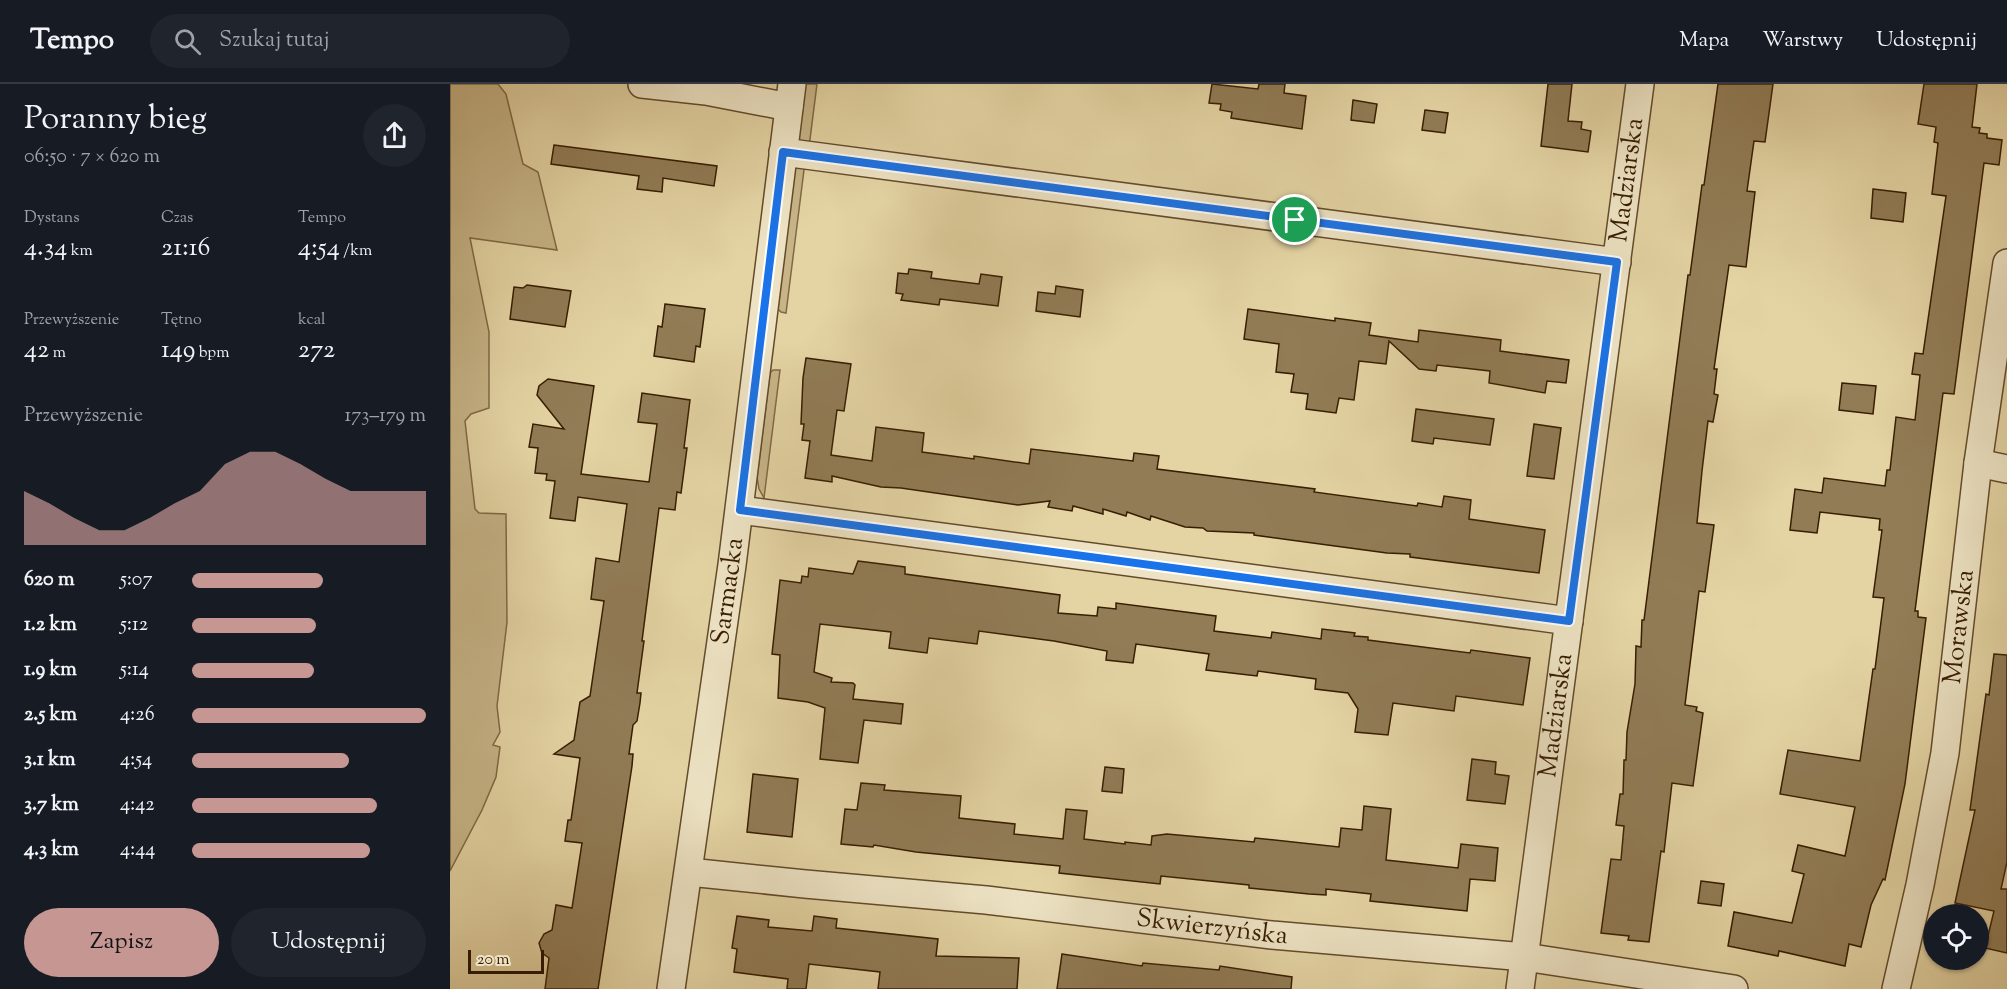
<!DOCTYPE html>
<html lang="pl">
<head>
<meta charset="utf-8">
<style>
	:root { --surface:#171b24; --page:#20242c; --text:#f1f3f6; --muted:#9ea1a6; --line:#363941; --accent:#c59692 }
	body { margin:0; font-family:"Sorts Mill Goudy",serif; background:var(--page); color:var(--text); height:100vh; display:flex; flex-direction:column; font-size:22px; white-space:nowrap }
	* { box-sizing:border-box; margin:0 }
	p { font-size:20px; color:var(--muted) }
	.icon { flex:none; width:33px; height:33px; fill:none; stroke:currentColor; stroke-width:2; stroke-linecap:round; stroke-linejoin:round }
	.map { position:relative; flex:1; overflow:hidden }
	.drawer { display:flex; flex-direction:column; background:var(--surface); width:450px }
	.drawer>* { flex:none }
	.fabs { position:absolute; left:1473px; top:820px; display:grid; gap:12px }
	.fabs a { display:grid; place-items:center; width:66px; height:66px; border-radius:50%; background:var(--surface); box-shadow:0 2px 4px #0004; font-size:30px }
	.scale { position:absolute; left:18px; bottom:15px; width:76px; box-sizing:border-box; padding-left:6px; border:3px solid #381d02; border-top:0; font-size:16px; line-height:21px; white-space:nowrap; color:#381d02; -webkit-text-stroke:4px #ede3c4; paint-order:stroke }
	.pin { position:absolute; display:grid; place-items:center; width:51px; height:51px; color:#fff; margin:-26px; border:3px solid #fff; border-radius:50%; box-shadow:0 2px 6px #0007 }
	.round { display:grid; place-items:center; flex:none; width:63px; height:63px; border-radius:32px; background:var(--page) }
	.headline { display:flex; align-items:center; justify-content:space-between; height:102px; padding:0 24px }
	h1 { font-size:33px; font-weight:600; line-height:45px }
	.figures { display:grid; grid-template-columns:repeat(3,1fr); gap:9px; height:102px; padding:6px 24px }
	.figures div { display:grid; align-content:center }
	.figures b { font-size:26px; font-weight:600 }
	.figures small { font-size:16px; font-weight:400 }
	.figures p { font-size:16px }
	.chart { height:168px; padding:12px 24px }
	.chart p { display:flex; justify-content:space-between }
	.chart svg { width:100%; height:108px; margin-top:6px; fill:var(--accent); opacity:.7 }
	.cta { display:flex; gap:12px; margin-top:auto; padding:12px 24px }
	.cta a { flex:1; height:69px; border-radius:36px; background:var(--accent); color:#111; font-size:24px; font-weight:600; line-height:69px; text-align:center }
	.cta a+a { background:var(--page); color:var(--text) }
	ul { padding:0 24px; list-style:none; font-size:20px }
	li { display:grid; grid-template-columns:96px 72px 1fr; align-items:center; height:45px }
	li i { height:15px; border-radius:8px; background:var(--accent) }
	header { display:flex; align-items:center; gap:36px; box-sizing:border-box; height:84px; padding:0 30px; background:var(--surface); border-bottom:2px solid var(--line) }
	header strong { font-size:28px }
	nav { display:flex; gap:33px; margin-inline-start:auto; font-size:21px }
	.search { width:420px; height:54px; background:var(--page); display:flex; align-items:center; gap:15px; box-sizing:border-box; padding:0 21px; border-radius:33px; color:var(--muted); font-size:22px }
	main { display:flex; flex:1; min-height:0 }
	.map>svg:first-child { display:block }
	.green { fill:#c7b588; stroke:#806945; stroke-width:1.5 }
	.building { fill:#917c56; stroke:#381d02; stroke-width:1.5 }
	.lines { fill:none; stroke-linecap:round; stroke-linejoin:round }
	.street-casing { stroke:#634b2a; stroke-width:30 }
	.street { stroke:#ede3c4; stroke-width:27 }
	.route-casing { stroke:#fff; stroke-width:12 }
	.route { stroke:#1a73e8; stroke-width:8 }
	.labels { text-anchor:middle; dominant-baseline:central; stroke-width:4.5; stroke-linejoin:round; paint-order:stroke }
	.street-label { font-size:26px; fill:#381d02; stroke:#ede3c4 }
</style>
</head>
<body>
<header>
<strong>Tempo</strong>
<div class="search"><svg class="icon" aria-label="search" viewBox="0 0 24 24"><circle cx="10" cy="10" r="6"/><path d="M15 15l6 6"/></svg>Szukaj tutaj</div>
<nav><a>Mapa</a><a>Warstwy</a><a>Udostępnij</a></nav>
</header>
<main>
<section class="drawer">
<div class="headline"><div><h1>Poranny bieg</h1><p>06:50 · 7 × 620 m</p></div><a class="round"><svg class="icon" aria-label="share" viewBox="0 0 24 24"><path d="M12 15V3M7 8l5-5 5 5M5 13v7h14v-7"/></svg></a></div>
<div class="figures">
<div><p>Dystans</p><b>4.34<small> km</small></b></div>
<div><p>Czas</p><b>21:16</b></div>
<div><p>Tempo</p><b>4:54<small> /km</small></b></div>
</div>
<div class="figures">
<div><p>Przewyższenie</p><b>42<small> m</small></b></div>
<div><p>Tętno</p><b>149<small> bpm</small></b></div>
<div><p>kcal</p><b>272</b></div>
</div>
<div class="chart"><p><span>Przewyższenie</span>173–179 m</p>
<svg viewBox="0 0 160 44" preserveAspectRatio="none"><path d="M0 44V22L10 27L20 33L30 38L40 38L50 33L60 27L70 22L80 11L90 6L100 6L110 11L120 17L130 22L140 22L150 22L160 22V44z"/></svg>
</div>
<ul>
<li><b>620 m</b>5:07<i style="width:56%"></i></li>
<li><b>1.2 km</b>5:12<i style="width:53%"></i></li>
<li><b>1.9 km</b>5:14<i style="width:52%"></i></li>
<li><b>2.5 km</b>4:26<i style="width:100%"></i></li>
<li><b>3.1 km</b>4:54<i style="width:67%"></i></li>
<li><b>3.7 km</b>4:42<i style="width:79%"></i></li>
<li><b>4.3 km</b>4:44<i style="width:76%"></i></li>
</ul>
<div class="cta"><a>Zapisz</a><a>Udostępnij</a></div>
</section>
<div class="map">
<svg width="1557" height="905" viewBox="0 0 1557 905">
	<rect width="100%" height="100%" fill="#e4d4a4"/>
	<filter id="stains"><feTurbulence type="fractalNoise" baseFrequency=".00333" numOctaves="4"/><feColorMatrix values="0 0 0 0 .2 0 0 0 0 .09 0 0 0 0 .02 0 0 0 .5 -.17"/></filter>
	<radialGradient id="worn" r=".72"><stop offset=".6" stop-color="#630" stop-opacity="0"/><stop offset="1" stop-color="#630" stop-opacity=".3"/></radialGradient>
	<g class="green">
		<polygon points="0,0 48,0 56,10 73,80 88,88 107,166 20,154 39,248 39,324 21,330 15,337 25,425 29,429 56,430 57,538 47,622 50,648 43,661 50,663 46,693 32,726 0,787"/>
		<polygon points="355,0 367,0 359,63 351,61 348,56"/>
		<polygon points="355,78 336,229 331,228 328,225 345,80"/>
		<polygon points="323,286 330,286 314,414 309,405 307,393 320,289"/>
	</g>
	<g class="building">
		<polygon points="762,0 808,5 809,0 835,0 834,9 856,12 852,45 781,34 782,28 770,26 771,20 759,19"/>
		<polygon points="1098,0 1122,0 1118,37 1132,38 1131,45 1141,47 1138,68 1091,62"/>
		<polygon points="1268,0 1323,0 1315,58 1304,57 1297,107 1305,108 1296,183 1279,181 1264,285 1267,285 1264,310 1268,311 1263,338 1258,337 1252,387 1247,439 1264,441 1255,508 1249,507 1235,621 1247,623 1246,627 1253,629 1243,702 1222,699 1214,768 1211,767 1199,858 1178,856 1179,852 1151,849 1161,775 1171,776 1174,742 1166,741 1170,710 1173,710 1174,676 1176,676 1177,648 1185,600 1186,562 1191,563 1192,536 1194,536 1238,191 1240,191 1252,101 1254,101"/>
		<polygon points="1474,0 1527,0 1522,43 1530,44 1529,49 1537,50 1537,54 1552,56 1549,81 1534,79 1504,310 1493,309 1465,527 1468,527 1468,533 1476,534 1455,700 1435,796 1433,795 1421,821 1411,863 1399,860 1395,882 1329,867 1328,872 1278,862 1284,828 1342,839 1354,790 1342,787 1348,761 1395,772 1405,723 1330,710 1338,666 1410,677 1423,585 1425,585 1434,514 1423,513 1432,446 1429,446 1430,435 1370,428 1367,449 1340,446 1345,405 1372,409 1374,394 1435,402 1437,386 1440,386 1446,333 1465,336 1470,291 1462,290 1465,269 1473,270 1496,112 1482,110 1488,59 1484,58 1486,43 1468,40"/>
		<polygon points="903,16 927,20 924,39 901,36"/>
		<polygon points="975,26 998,29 995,49 972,46"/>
		<polygon points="104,61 267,82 264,102 213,94 212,108 187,105 189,92 101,80"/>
		<polygon points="1423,105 1456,109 1453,138 1421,134"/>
		<polygon points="459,185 482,188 481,194 529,200 531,190 552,193 548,222 490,215 489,221 451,216 453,210 446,209 448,189 458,190"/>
		<polygon points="77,201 121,207 115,243 60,235 64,203 73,204"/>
		<polygon points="606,202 633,206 630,233 586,227 588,208 605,210"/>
		<polygon points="215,220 255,225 250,263 246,262 244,278 204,272 208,242 212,243"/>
		<polygon points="798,225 885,237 885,234 921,239 919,251 968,258 969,246 1051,256 1050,267 1119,276 1116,299 1097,297 1095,309 1039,299 1040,287 987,281 986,287 969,285 939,257 936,280 909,277 904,316 889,314 886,329 856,325 858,310 841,308 844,290 826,288 829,260 794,255"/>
		<polygon points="356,274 401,280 394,327 387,326 381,371 422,377 426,343 474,349 472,368 524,375 524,372 579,380 581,365 683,377 684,369 709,372 707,385 865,405 864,408 967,422 968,419 992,423 994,412 1021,416 1019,435 1095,446 1089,489 960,473 960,470 937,469 885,462 804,451 804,449 757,447 753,444 735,443 701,432 700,436 677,428 676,432 653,425 653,430 623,422 622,427 598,423 600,417 568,421 451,404 431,403 382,392 382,398 355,394 360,357 352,356 354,340 351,340 353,294"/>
		<polygon points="98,295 144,302 131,390 199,398 207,340 188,338 192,309 240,316 234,364 237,364 231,409 227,408 225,426 209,424 192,557 194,557 187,609 191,609 190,619 187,637 183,641 179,670 183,670 182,682 148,905 95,905 99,874 92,869 89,859 94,850 102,846 106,821 122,824 132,759 115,757 118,736 121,736 130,674 104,670 124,656 130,618 140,612 154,517 141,515 146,474 169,478 177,420 128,413 125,437 100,434 105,397 96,396 97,390 85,389 88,364 79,363 83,340 114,345 87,311 89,302"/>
		<polygon points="1392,299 1426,302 1423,330 1389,326"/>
		<polygon points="966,325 1044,335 1040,361 984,354 983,360 962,357"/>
		<polygon points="1084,340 1111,344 1104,395 1077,392"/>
		<polygon points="408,477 455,483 455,490 610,511 608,529 647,532 648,523 666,525 666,519 766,532 764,547 821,554 822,548 871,555 872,545 905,549 904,552 918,553 918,556 1020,569 1021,566 1080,574 1073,621 1006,612 1004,627 943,619 938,651 905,648 908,625 898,609 865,605 866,595 808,587 807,592 756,586 759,570 686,560 683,579 656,576 657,567 604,557 529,547 527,560 479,554 477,569 439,564 441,548 370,540 364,588 382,594 381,598 403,599 405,601 403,615 453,620 451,640 414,636 408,679 370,675 375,624 358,618 328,614 330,571 322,570 330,496 351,499 352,492 358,493 359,484 403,490"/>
		<polygon points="1544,570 1557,571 1557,778 1551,805 1557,805 1557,869 1535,864 1544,827 1505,819 1525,726 1520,726 1536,610 1539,611"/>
		<polygon points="1022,675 1046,678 1045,690 1059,692 1055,720 1017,716"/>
		<polygon points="655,683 674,685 672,709 652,707"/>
		<polygon points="303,690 348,695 342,753 297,748"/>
		<polygon points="411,699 435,701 434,706 511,712 509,734 565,740 564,750 613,755 616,725 637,727 634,755 675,760 675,758 701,761 702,752 717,750 804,758 805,754 889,763 891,744 912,746 914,722 941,725 936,776 1008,784 1011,760 1048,764 1045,797 1020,795 1017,827 920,817 921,810 876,805 876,811 859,810 799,804 799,801 711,792 710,800 609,789 610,782 466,768 424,761 423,763 391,760 395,725 407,726"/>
		<polygon points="1251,797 1274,800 1271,822 1248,819"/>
		<polygon points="287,832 319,836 318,843 362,847 364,832 387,835 386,844 488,855 486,872 569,874 567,905 428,905 430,888 359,880 356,905 337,905 338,895 284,888 287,865 282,864"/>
		<polygon points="612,870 692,882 693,879 769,886 770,882 842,893 841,905 607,905"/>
	</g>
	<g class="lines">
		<defs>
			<g id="street">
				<polyline points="192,0 256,7 339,23"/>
				<polyline points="333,68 1167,178"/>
				<polyline points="1528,379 1557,385"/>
				<polyline points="290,426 1119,537"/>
				<path id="s1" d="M239 788 355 800 536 816 822 851 1075 873 1284 905"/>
				<path id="s2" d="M221 905 282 481 342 0"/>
				<path id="s3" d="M1070 905 1190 0"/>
				<path id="s4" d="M1446 905 1470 801 1495 669 1528 379 1557 179"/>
			</g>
		</defs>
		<use href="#street" class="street-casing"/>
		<use href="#street" class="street"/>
	</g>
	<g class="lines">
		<defs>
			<polygon id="route" points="333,68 1167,178 1119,537 290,426"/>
		</defs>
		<use href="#route" class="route-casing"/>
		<use href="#route" class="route"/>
	</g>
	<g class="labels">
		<g class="street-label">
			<text stroke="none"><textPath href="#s3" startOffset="816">Madziarska</textPath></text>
			<text stroke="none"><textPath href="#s2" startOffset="402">Sarmacka</textPath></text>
			<text stroke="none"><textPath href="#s4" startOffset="368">Morawska</textPath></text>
			<text stroke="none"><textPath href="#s3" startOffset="276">Madziarska</textPath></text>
			<text stroke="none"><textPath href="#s1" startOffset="526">Skwierzyńska</textPath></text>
		</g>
	</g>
	<rect width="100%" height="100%" filter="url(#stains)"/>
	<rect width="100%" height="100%" fill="url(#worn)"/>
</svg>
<div class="fabs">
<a><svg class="icon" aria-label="locate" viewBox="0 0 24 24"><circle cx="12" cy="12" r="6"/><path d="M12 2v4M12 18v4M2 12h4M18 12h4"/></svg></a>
</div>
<div class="scale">20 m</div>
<div class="pin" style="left:845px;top:136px;background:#1e9e55"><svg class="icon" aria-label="arrive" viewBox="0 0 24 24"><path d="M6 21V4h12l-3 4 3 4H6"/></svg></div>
</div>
</main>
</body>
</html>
